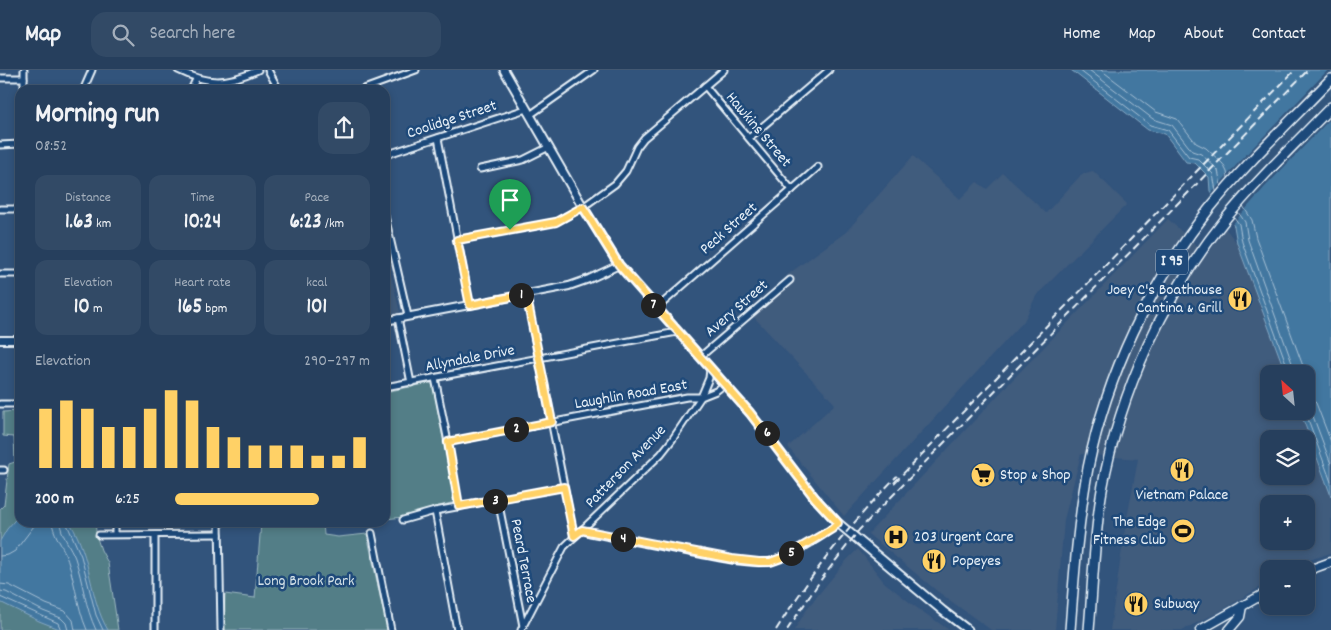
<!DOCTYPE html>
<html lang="en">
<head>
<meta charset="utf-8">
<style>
	:root { --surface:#263f5d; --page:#324a66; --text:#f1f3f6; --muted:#a4afbc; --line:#425872; --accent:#ffd166 }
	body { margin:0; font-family:Dekko,sans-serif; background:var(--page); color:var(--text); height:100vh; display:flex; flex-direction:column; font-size:19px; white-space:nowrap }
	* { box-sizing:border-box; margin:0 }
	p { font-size:16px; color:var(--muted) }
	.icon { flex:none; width:28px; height:28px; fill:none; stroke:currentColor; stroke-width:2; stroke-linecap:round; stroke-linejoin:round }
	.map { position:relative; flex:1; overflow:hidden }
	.side { position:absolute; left:15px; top:15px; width:375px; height:442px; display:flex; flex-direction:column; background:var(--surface); border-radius:15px; box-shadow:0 2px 8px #0003,0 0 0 1px var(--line) }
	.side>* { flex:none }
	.needle { width:32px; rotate:333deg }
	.controls { position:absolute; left:1260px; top:295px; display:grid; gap:10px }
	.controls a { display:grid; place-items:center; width:55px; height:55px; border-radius:10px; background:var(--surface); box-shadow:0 2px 8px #0003,0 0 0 1px var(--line); font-size:25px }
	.pin { position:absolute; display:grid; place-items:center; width:42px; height:42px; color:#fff; margin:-51px -21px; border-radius:50% 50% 50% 0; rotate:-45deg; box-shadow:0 0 5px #0007 }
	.pin .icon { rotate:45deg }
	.km { position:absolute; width:25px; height:25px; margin:-12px; border-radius:50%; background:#222; color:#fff; font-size:14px; line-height:25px; text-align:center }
	.round { display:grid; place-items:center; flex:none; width:52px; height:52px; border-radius:15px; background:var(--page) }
	.headline { display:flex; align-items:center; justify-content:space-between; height:85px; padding:0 20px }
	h1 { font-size:28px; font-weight:700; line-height:38px }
	.figures { display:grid; grid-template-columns:repeat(3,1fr); gap:8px; height:85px; padding:5px 20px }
	.figures div { display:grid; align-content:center; border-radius:12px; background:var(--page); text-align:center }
	.figures b { font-size:21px; font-weight:700 }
	.figures small { font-size:14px; font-weight:400 }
	.figures p { font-size:14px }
	.chart { height:140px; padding:10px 20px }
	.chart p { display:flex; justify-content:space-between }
	.chart svg { width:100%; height:90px; margin-top:5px; stroke:var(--accent); stroke-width:6 }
	ul { padding:0 20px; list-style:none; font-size:16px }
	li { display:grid; grid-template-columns:80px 60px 1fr; align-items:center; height:38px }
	li i { height:12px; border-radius:6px; background:var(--accent) }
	header { display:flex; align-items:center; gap:30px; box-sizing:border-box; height:70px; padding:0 25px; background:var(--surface); border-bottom:1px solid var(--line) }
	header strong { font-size:24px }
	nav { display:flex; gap:28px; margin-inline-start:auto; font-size:18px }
	.search { width:350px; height:45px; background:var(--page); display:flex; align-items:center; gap:12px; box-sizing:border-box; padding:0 18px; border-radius:15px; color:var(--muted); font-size:19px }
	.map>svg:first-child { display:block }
	.built { fill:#405b7d; fill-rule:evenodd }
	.green { fill:#527e87; stroke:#9db8c0 }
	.water { fill:#4377a0; stroke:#85a8c3 }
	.pier { fill:#32547c }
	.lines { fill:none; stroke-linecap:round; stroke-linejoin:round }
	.shore { stroke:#a6c0d5; stroke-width:1 }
	.minor-casing { stroke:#e8f1f8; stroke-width:9 }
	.tertiary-casing { stroke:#e8f1f8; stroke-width:10 }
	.secondary-casing { stroke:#e8f1f8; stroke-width:11 }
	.primary-casing { stroke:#e8f1f8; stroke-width:11 }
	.motorway-casing { stroke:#e8f1f8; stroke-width:12 }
	.minor { stroke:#1f4a7a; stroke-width:5 }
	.tertiary { stroke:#1f4a7a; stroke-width:6 }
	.secondary { stroke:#1f4a7a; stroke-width:7 }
	.primary { stroke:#1f4a7a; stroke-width:8 }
	.motorway { stroke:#1f4a7a; stroke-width:9 }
	.rail { stroke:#e8f1f8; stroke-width:2; stroke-dasharray:8 4; stroke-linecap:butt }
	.route-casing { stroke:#fff; stroke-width:10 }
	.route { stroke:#ffd166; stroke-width:6 }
	.labels { text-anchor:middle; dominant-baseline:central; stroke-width:5; stroke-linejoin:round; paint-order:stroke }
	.shield { fill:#1f4a7a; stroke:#acbfd2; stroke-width:1 }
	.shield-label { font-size:15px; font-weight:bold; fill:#e8f1f8 }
	.street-label { font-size:16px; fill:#e8f1f8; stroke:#1f4a7a }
	.poi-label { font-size:16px; fill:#e8f1f8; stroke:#1f4a7a; text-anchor:start }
	.park-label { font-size:16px; fill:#d2e0e7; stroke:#1f4a7a }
</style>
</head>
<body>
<header>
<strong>Map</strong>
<div class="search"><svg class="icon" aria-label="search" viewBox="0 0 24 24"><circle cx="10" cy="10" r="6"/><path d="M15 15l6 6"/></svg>Search here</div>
<nav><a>Home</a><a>Map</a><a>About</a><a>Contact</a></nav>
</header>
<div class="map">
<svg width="1331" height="560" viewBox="0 0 1331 560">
	<rect width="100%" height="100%" fill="#32547c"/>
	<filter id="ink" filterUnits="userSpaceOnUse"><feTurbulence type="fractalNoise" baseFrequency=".02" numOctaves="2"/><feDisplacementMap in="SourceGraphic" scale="10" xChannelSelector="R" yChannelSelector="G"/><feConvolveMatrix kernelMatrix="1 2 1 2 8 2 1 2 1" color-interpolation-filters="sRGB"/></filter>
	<g filter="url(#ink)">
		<g class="built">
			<polygon points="913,86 960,129 977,112 987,119 1003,103 1046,143 1082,104 1093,101 1127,134 1036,226 1024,251 844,446 788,377 835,334 752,245 792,212 787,205 846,162"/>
			<path d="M1168 149 1207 185 1225 158 1237 173 1286 304H1269V341H1300L1331 426V483L1303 492 1291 499H1269V512L1217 543 1182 560H1110L1125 459 1138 389 1081 384 1064 450 1055 560H991L937 521 868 464 1018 304ZM1269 369H1306V406H1269ZM1269 434H1306V471H1269Z"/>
			<polygon points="385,179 400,243 385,246"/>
			<polygon points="858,479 884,512 913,535 949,560 794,560 809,536 846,491"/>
		</g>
		<g class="green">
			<polygon points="430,313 433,315 455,432 431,438 431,444 385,449 385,322"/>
			<polygon points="20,341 20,452 95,453 97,468 101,480 108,493 118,560 0,560 0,439 4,435 9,394 15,392 14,367 3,366 3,342"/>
			<polygon points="261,453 323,453 324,465 338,467 367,464 387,560 224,560 225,524 255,528"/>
		</g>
		<g class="water">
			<polygon points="1071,0 1331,0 1331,426 1300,341 1306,341 1306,304 1286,304 1237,173 1234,156 1210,121 1209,107 1195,93 1186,92 1165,64 1148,60"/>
			<path d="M20 444V452L70 453C92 487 89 529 108 560H62L39 551 0 532V471L7 459Z"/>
		</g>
		<polygon class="pier" points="1328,0 1331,0 1331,48 1264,118 1231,156 1210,125 1240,91"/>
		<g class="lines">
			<g class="shore">
				<polyline points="1079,0 1150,55 1168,60 1189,87 1198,89 1213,104 1216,121"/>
				<polyline points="1089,0 1153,49 1172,55 1192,81 1201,84 1218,100 1221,116"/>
				<polyline points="1101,0 1156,42 1177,49 1196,73 1206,78 1223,94 1227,102 1228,108"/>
				<polyline points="1243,136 1252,150 1256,168 1303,296 1304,304"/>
				<polyline points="1238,142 1245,152 1248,170 1296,304"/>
				<polyline points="1234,147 1239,154 1242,172 1290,304"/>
				<polyline points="1306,324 1316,333 1331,372"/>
				<polyline points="1306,333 1310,338 1331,394"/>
				<polyline points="1305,341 1331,412"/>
				<path d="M52 452C53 463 60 472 64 481 75 506 76 535 87 560"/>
				<path d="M60 452C60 464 71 477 75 488 83 512 85 537 96 560"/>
				<polyline points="66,452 81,486 96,545 103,560"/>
				<polyline points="0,486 8,485 15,481 37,452"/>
				<polyline points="0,514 9,515 46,534 65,541 73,550 75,560"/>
				<polyline points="0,521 6,522 43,541 61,548 66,553 68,560"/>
				<polyline points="0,527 58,553 61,560"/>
			</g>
			<defs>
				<g id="minor">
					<polyline points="24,0 24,20"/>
					<polyline points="92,0 85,16 93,20"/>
					<path d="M178 0C208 15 227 14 258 0"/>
					<polyline points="268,0 279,20"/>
					<polyline points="0,8 24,8"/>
					<polyline points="705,16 792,120"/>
					<polyline points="191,20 196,9"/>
					<polyline points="361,20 416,0"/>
					<polyline points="530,45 594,0"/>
					<polyline points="438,68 470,235"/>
					<polyline points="749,68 829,0"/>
					<polyline points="0,75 20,74"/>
					<polyline points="385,85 526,39"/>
					<polyline points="480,99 523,90 549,77"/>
					<polyline points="0,139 20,139"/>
					<polyline points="385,146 408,246"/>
					<polyline points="457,170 556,152 583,137 615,114 626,101 637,77 644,68 724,0"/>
					<polyline points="0,204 20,204"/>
					<polyline points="526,224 574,466"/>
					<polyline points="656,239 818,97"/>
					<polyline points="398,248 411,313"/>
					<polyline points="700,287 790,210"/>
					<polyline points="435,308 448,372 459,437"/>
					<polyline points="385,317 677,262"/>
					<polyline points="0,334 20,334"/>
					<polyline points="448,372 687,327 701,327 709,308 710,299"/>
					<polyline points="0,400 4,400"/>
					<polyline points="498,430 523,556"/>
					<polyline points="435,441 457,560"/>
					<polyline points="403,450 435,441 564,417"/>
					<polyline points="219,452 221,560"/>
					<path d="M582 460 590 463C627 470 663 477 700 484 722 488 746 494 768 492 784 490 827 465 838 453"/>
					<polyline points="372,463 391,560"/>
					<polyline points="115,464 115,452"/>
					<polyline points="99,465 219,464"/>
					<polyline points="155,465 155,560"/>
					<polyline points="521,560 564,477 661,384 672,370 701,327 716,321 725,314"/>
				</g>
				<g id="tertiary">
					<polyline points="385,251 569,216 589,209 619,195"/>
					<polyline points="0,270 20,270"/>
				</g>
				<polyline id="secondary" points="504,0 583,137 619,195 750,343 815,428 838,453 943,541 968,560"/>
				<g id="primary">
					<polyline points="1306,501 1331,492"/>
					<polyline points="1200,560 1269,521"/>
					<polyline points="1229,560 1240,547 1242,536"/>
				</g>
				<g id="motorway">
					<path d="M1070 560C1074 506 1078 451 1088 398 1107 304 1150 214 1209 139 1246 93 1290 52 1331 9"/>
					<path d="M1089 560C1093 514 1094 466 1102 420 1120 321 1164 225 1227 147 1259 108 1296 73 1331 37"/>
				</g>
			</defs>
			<use href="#minor" class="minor-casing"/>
			<use href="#tertiary" class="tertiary-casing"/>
			<use href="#secondary" class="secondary-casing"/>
			<use href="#primary" class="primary-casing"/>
			<use href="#motorway" class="motorway-casing"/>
			<use href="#minor" class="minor"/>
			<use href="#tertiary" class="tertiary"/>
			<use href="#secondary" class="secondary"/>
			<use href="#primary" class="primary"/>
			<use href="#motorway" class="motorway"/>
			<g class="rail">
				<polyline points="894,413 1295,0"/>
				<path d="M776 560C811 504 851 453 897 406"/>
				<polyline points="787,560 820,511 859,460 1308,0"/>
			</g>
		</g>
	</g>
	<g class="lines" filter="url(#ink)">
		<defs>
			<polygon id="route" points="583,137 619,195 750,343 815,428 838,453 832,459 784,487 770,492 759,492 732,489 582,460 574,466 564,417 459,436 448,372 552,352 526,224 470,235 457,170 556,152"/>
		</defs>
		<use href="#route" class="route-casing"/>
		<use href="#route" class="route"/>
	</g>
	<defs>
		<symbol id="restaurant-disc" viewBox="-11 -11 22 22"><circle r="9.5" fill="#ffd166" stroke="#1f4a7a"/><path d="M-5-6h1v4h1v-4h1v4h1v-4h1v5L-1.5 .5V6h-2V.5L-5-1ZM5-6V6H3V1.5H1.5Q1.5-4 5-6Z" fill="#111"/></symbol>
		<symbol id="supermarket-disc" viewBox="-11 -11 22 22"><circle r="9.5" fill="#ffd166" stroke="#1f4a7a"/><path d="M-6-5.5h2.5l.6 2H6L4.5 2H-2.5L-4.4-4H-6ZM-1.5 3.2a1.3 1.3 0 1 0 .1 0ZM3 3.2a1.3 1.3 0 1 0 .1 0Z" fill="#111"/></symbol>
		<symbol id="stadium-disc" viewBox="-11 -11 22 22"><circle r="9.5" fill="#ffd166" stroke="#1f4a7a"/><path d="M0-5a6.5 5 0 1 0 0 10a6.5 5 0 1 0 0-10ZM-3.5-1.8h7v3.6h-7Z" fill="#111"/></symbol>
		<symbol id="hospital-disc" viewBox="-11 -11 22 22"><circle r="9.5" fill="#ffd166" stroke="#1f4a7a"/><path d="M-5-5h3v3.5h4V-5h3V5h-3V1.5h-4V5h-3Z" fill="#111"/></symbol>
	</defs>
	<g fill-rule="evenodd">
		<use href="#restaurant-disc" x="1226" y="215" width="28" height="28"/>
		<use href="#restaurant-disc" x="1168" y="386" width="28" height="28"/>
		<use href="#supermarket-disc" x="969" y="391" width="28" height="28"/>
		<use href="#stadium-disc" x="1169" y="447" width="28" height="28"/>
		<use href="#hospital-disc" x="882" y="453" width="28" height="28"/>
		<use href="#restaurant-disc" x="920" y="477" width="28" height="28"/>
		<use href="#restaurant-disc" x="1122" y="520" width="28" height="28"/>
	</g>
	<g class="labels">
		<rect class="shield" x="1156" y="179.5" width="32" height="25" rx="4"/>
		<g class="shield-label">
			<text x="1172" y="192">I 95</text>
		</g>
		<g class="street-label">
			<text transform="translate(452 50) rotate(-18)">Coolidge Street</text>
			<text transform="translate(758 60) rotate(50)">Hawkins Street</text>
			<text transform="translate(729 159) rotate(-41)">Peck Street</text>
			<text transform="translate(737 239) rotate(-41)">Avery Street</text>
			<text transform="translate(470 289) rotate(-11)">Allyndale Drive</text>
			<text transform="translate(631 325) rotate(-10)">Laughlin Road East</text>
			<text transform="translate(626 397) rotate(-46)">Patterson Avenue</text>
			<text transform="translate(523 491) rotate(79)">Peard Terrace</text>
		</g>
		<g class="poi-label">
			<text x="1222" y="220" text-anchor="end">Joey C's Boathouse<tspan x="1222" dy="18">Cantina &amp; Grill</tspan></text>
			<text x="1000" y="405">Stop &amp; Shop</text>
			<text x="1182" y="425" text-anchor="middle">Vietnam Palace</text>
			<text x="1166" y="452" text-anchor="end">The Edge<tspan x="1166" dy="18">Fitness Club</tspan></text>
			<text x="914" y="467">203 Urgent Care</text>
			<text x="952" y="491">Popeyes</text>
			<text x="1154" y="534">Subway</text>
		</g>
		<g class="park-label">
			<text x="306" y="511">Long Brook Park</text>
		</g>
	</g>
</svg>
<div class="controls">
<a><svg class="needle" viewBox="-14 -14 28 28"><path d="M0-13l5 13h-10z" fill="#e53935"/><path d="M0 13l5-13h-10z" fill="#a4afbc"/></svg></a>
<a><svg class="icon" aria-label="layers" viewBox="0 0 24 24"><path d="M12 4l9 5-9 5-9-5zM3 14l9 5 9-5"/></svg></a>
<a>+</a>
<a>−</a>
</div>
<div class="pin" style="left:510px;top:160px;background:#1e9e55"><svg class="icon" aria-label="arrive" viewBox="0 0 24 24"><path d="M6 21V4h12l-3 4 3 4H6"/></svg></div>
<b class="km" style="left:521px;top:225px">1</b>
<b class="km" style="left:516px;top:359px">2</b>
<b class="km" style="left:495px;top:431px">3</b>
<b class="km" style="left:623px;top:469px">4</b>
<b class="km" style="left:791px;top:483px">5</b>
<b class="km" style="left:767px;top:363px">6</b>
<b class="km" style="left:653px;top:235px">7</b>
<section class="side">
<div class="headline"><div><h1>Morning run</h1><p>08:52</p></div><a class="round"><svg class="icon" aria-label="share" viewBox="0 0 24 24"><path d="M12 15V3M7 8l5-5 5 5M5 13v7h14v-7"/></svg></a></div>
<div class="figures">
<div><p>Distance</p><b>1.63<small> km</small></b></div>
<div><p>Time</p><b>10:24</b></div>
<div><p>Pace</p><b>6:23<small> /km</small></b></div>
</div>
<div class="figures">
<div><p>Elevation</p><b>10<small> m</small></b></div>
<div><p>Heart rate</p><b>165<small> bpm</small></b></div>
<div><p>kcal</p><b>101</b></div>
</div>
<div class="chart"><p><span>Elevation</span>290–297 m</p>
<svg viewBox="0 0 160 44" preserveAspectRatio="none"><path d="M5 44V15M15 44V11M25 44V15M35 44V24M45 44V24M55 44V15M65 44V6M75 44V11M85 44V24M95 44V29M105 44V33M115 44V33M125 44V33M135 44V38M145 44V38M155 44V29"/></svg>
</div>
<ul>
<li><b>200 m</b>6:25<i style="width:74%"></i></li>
</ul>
</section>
</div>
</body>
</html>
